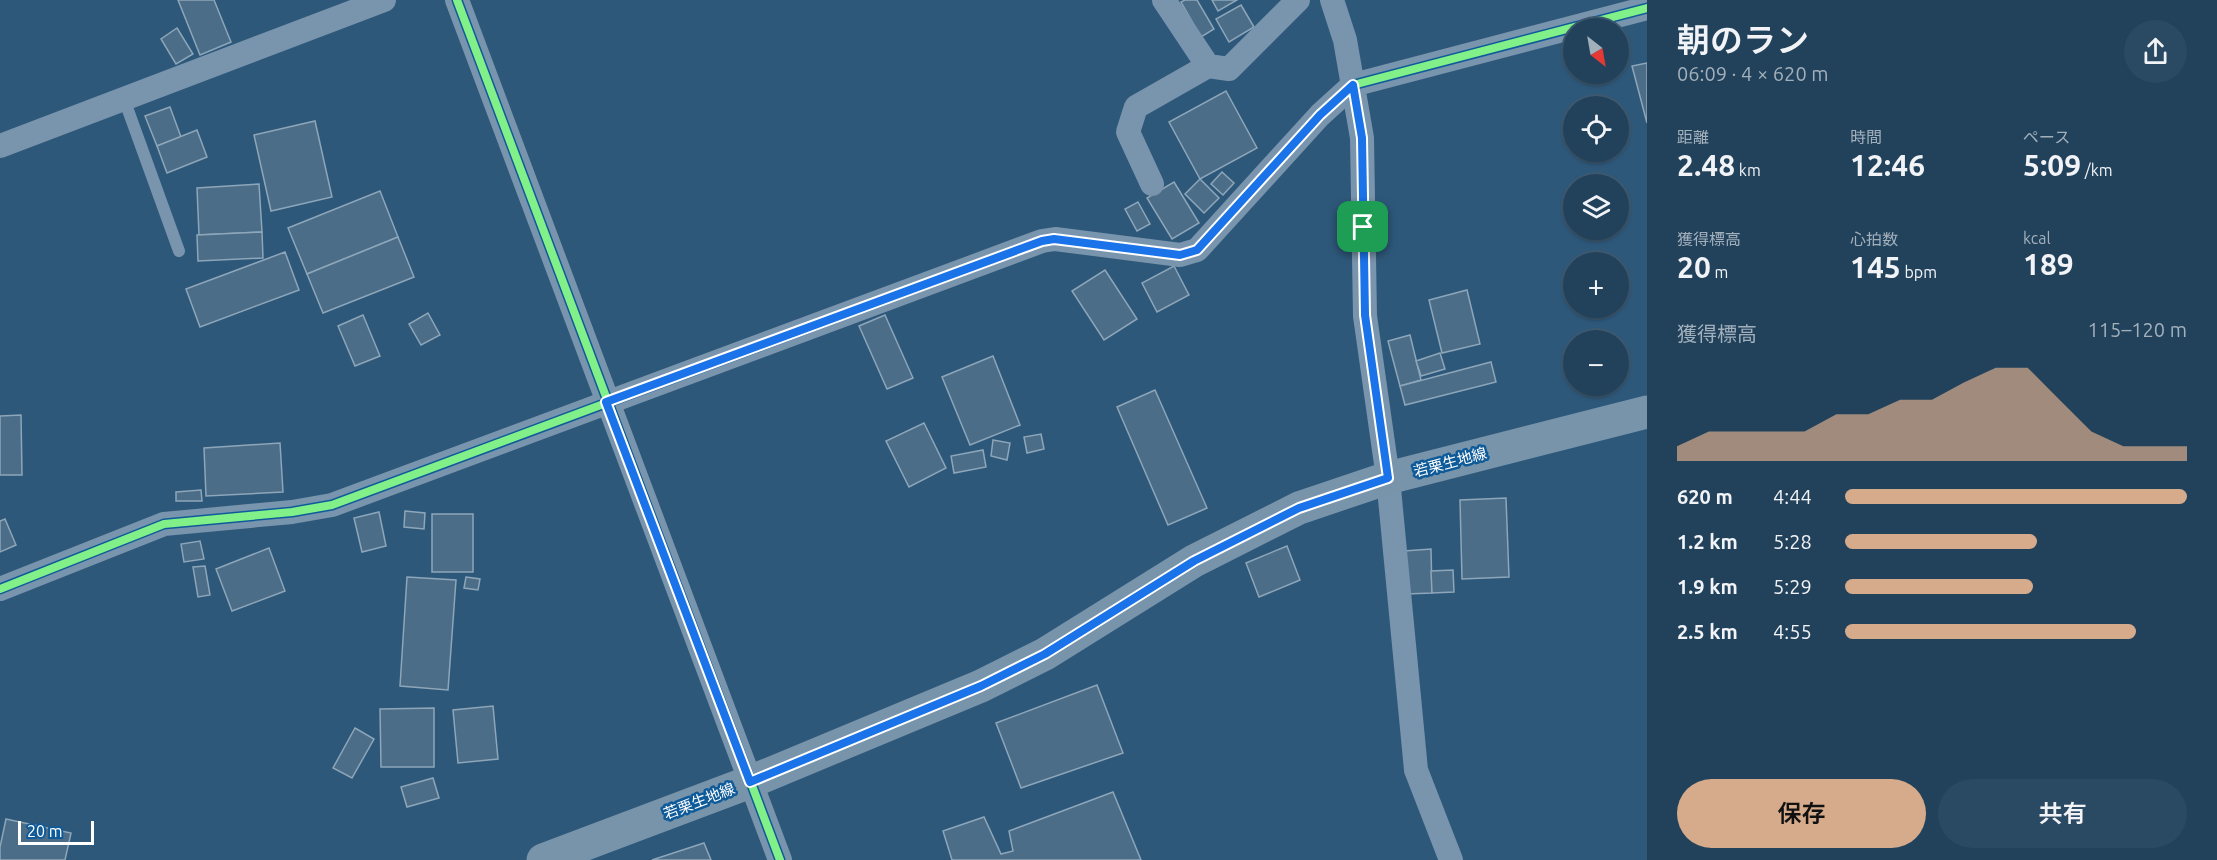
<!DOCTYPE html>
<html lang="ja">
<head>
<meta charset="utf-8">
<style>
	:root { --surface:#22425c; --page:#2a4962; --text:#f1f3f6; --muted:#a2b0bb; --line:#3f5b72; --accent:#d6ab8b }
	body { margin:0; font-family:Ubuntu,"Noto Sans JP",sans-serif; background:var(--page); color:var(--text); height:100vh; display:flex; flex-direction:column; font-size:22px; white-space:nowrap }
	* { box-sizing:border-box; margin:0 }
	p { font-size:20px; color:var(--muted) }
	.icon { flex:none; width:33px; height:33px; fill:none; stroke:currentColor; stroke-width:2; stroke-linecap:round; stroke-linejoin:round }
	.map { position:relative; flex:1; overflow:hidden }
	.drawer { display:flex; flex-direction:column; background:var(--surface); width:570px }
	.drawer>* { flex:none }
	.needle { width:39px; rotate:149deg }
	.buttons { position:absolute; left:1563px; top:18px; display:grid; gap:12px }
	.buttons a { display:grid; place-items:center; width:66px; height:66px; border-radius:50%; background:var(--surface); box-shadow:0 2px 4px #0004,0 0 0 2px var(--line); font-size:30px }
	.scale { position:absolute; left:18px; bottom:15px; width:76px; box-sizing:border-box; padding-left:6px; border:3px solid #fff; border-top:0; font-size:16px; line-height:21px; white-space:nowrap; color:#fff; -webkit-text-stroke:4px #0f5b99; paint-order:stroke }
	.pin { position:absolute; display:grid; place-items:center; width:51px; height:51px; color:#fff; margin:-26px; border-radius:12px; box-shadow:0 3px 9px #0006 }
	.round { display:grid; place-items:center; flex:none; width:63px; height:63px; border-radius:32px; background:var(--page) }
	.summary { display:flex; align-items:center; justify-content:space-between; height:102px; padding:0 30px }
	h1 { font-size:33px; font-weight:600; line-height:45px }
	.metrics { display:grid; grid-template-columns:repeat(3,1fr); gap:9px; height:102px; padding:6px 30px }
	.metrics div { display:grid; align-content:center }
	.metrics b { font-size:30px; font-weight:600 }
	.metrics small { font-size:16px; font-weight:400 }
	.metrics p { font-size:16px }
	.chart { height:168px; padding:12px 30px }
	.chart p { display:flex; justify-content:space-between }
	.chart svg { width:100%; height:108px; margin-top:6px; fill:var(--accent); opacity:.7 }
	.cta { display:flex; gap:12px; margin-top:auto; padding:12px 30px }
	.cta a { flex:1; height:69px; border-radius:36px; background:var(--accent); color:#111; font-size:24px; font-weight:600; line-height:69px; text-align:center }
	.cta a+a { background:var(--page); color:var(--text) }
	ul { padding:0 30px; list-style:none; font-size:20px }
	li { display:grid; grid-template-columns:96px 72px 1fr; align-items:center; height:45px }
	li i { height:15px; border-radius:8px; background:var(--accent) }
	main { display:flex; flex:1; min-height:0 }
	.map>svg:first-child { display:block }
	.building { fill:#4c6d88; stroke:#8da6b9; stroke-width:1.5 }
	.lines { fill:none; stroke-linecap:round; stroke-linejoin:round }
	.lane { stroke:#7994ad; stroke-width:12 }
	.street { stroke:#7994ad; stroke-width:24 }
	.primary { stroke:#7794aa; stroke-width:33 }
	.cycleway-casing { stroke:#0f5b99; stroke-width:11 }
	.cycleway { stroke:#82f089; stroke-width:8 }
	.route-casing { stroke:#fff; stroke-width:12 }
	.route { stroke:#1a73e8; stroke-width:8 }
	.labels { text-anchor:middle; dominant-baseline:central; stroke-width:5; stroke-linejoin:round; paint-order:stroke }
	.street-label { font-size:15px; fill:#fff; stroke:#0f5b99 }
</style>
</head>
<body>
<main>
<div class="map">
<svg width="1647" height="860" viewBox="0 0 1647 860">
	<rect width="100%" height="100%" fill="#2e587a"/>
	<g class="building">
		<polygon points="178,0 214,0 231,42 200,55"/>
		<polygon points="1185,0 1197,0 1214,29 1201,37 1181,2"/>
		<polygon points="1212,0 1237,0 1218,11"/>
		<polygon points="1241,5 1254,27 1229,42 1216,19"/>
		<polygon points="177,28 193,54 176,64 161,39"/>
		<polygon points="1647,63 1647,123 1632,66"/>
		<polygon points="1226,91 1257,148 1200,179 1169,122"/>
		<polygon points="170,107 181,137 157,146 145,116"/>
		<polygon points="315,121 332,197 271,211 254,135"/>
		<polygon points="197,130 207,157 167,173 157,146"/>
		<polygon points="1222,172 1234,183 1223,195 1211,184"/>
		<polygon points="1200,179 1219,198 1204,213 1185,194"/>
		<polygon points="1174,182 1199,223 1172,239 1147,198"/>
		<polygon points="259,184 262,232 199,235 197,188"/>
		<polygon points="380,191 398,237 307,274 288,228"/>
		<polygon points="1138,202 1150,224 1137,231 1125,209"/>
		<polygon points="262,232 263,258 198,261 197,235"/>
		<polygon points="398,237 414,277 323,313 307,274"/>
		<polygon points="285,252 299,290 200,327 186,289"/>
		<polygon points="1174,266 1189,295 1157,312 1142,283"/>
		<polygon points="1105,270 1137,319 1104,340 1072,291"/>
		<polygon points="1467,290 1480,344 1442,353 1429,300"/>
		<polygon points="428,313 440,335 421,345 409,324"/>
		<polygon points="363,315 380,356 355,366 338,326"/>
		<polygon points="885,315 913,378 887,389 859,326"/>
		<polygon points="1410,335 1421,380 1400,386 1388,341"/>
		<polygon points="1440,353 1445,369 1421,376 1416,361"/>
		<polygon points="993,356 1020,425 970,445 942,377"/>
		<polygon points="1491,362 1496,382 1405,405 1400,386"/>
		<polygon points="1155,390 1207,508 1168,525 1117,407"/>
		<polygon points="21,415 22,475 0,475 0,416"/>
		<polygon points="924,423 946,468 909,487 886,441"/>
		<polygon points="1041,434 1044,449 1027,453 1024,437"/>
		<polygon points="993,440 1010,443 1007,460 991,456"/>
		<polygon points="280,443 283,492 206,496 204,448"/>
		<polygon points="983,450 986,467 954,473 951,456"/>
		<polygon points="201,490 202,501 176,501 176,492"/>
		<polygon points="1506,498 1509,577 1462,579 1460,500"/>
		<polygon points="405,511 425,513 424,529 404,527"/>
		<polygon points="379,512 386,546 362,552 354,518"/>
		<rect x="432" y="514" width="41" height="58"/>
		<polygon points="5,519 16,545 0,552 0,521"/>
		<polygon points="200,541 204,559 184,562 181,544"/>
		<polygon points="1287,546 1300,580 1259,597 1246,563"/>
		<polygon points="269,548 285,591 232,611 216,569"/>
		<polygon points="1431,549 1432,593 1406,594 1404,551"/>
		<polygon points="205,566 210,595 198,597 193,567"/>
		<polygon points="1453,570 1454,592 1432,593 1431,571"/>
		<polygon points="407,577 456,580 448,690 400,686"/>
		<polygon points="466,577 480,579 478,590 464,588"/>
		<polygon points="1097,685 1123,753 1021,788 996,723"/>
		<polygon points="493,706 498,759 458,763 453,710"/>
		<polygon points="434,708 434,767 381,767 380,709"/>
		<polygon points="355,728 374,739 352,778 333,768"/>
		<polygon points="433,778 439,798 407,807 401,787"/>
		<polygon points="1113,792 1141,860 952,860 943,831 984,817 1001,854 1013,851 1009,831"/>
		<polygon points="6,819 71,833 65,860 0,860 0,847"/>
		<polygon points="704,843 711,860 652,860"/>
	</g>
	<g class="lines">
		<polyline class="lane" points="124,99 179,251"/>
		<g class="street">
			<polyline points="457,0 780,860"/>
			<polyline points="1164,0 1208,66 1229,69 1298,0"/>
			<polyline points="1332,0 1345,40 1362,138 1365,316 1388,478 1416,770 1451,860"/>
			<polyline points="0,146 384,0"/>
			<polyline points="1152,184 1128,132 1136,107 1208,66"/>
			<polyline points="0,589 164,524 292,512 332,505 1042,241 1055,239 1180,255 1197,250 1320,115 1353,85 1647,8"/>
		</g>
		<polyline class="primary" points="543,860 750,782 981,686 1045,654 1194,561 1299,508 1388,478 1647,412"/>
		<defs>
			<g id="cycleway">
				<polyline points="457,0 780,860"/>
				<polyline points="0,589 164,524 292,512 332,505 1042,241 1055,239 1180,255 1197,250 1320,115 1353,85 1647,8"/>
			</g>
		</defs>
		<use href="#cycleway" class="cycleway-casing"/>
		<use href="#cycleway" class="cycleway"/>
	</g>
	<g class="lines">
		<defs>
			<polygon id="route" points="1353,85 1362,138 1365,315 1388,478 1299,508 1194,561 1045,654 981,686 750,782 606,402 1042,241 1054,239 1180,255 1197,250 1320,115"/>
		</defs>
		<use href="#route" class="route-casing"/>
		<use href="#route" class="route"/>
	</g>
	<g class="labels">
		<g class="street-label">
			<text transform="translate(1450 462) rotate(-15)">若栗生地線</text>
			<text transform="translate(699 801) rotate(-21)">若栗生地線</text>
		</g>
	</g>
</svg>
<div class="buttons">
<a><svg class="needle" viewBox="-14 -14 28 28"><path d="M0-13l5 13h-10z" fill="#e53935"/><path d="M0 13l5-13h-10z" fill="#a2b0bb"/></svg></a>
<a><svg class="icon" aria-label="locate" viewBox="0 0 24 24"><circle cx="12" cy="12" r="6"/><path d="M12 2v4M12 18v4M2 12h4M18 12h4"/></svg></a>
<a><svg class="icon" aria-label="layers" viewBox="0 0 24 24"><path d="M12 4l9 5-9 5-9-5zM3 14l9 5 9-5"/></svg></a>
<a>+</a>
<a>−</a>
</div>
<div class="scale">20 m</div>
<div class="pin" style="left:1363px;top:227px;background:#1e9e55"><svg class="icon" aria-label="arrive" viewBox="0 0 24 24"><path d="M6 21V4h12l-3 4 3 4H6"/></svg></div>
</div>
<section class="drawer">
<div class="summary"><div><h1>朝のラン</h1><p>06:09 · 4 × 620 m</p></div><a class="round"><svg class="icon" aria-label="share" viewBox="0 0 24 24"><path d="M12 15V3M7 8l5-5 5 5M5 13v7h14v-7"/></svg></a></div>
<div class="metrics">
<div><p>距離</p><b>2.48<small> km</small></b></div>
<div><p>時間</p><b>12:46</b></div>
<div><p>ペース</p><b>5:09<small> /km</small></b></div>
</div>
<div class="metrics">
<div><p>獲得標高</p><b>20<small> m</small></b></div>
<div><p>心拍数</p><b>145<small> bpm</small></b></div>
<div><p>kcal</p><b>189</b></div>
</div>
<div class="chart"><p><span>獲得標高</span>115–120 m</p>
<svg viewBox="0 0 160 44" preserveAspectRatio="none"><path d="M0 44V38L10 32L20 32L30 32L40 32L50 25L60 25L70 19L80 19L90 12L100 6L110 6L120 19L130 32L140 38L150 38L160 38V44z"/></svg>
</div>
<ul>
<li><b>620 m</b>4:44<i style="width:100%"></i></li>
<li><b>1.2 km</b>5:28<i style="width:56%"></i></li>
<li><b>1.9 km</b>5:29<i style="width:55%"></i></li>
<li><b>2.5 km</b>4:55<i style="width:85%"></i></li>
</ul>
<div class="cta"><a>保存</a><a>共有</a></div>
</section>
</main>
</body>
</html>
